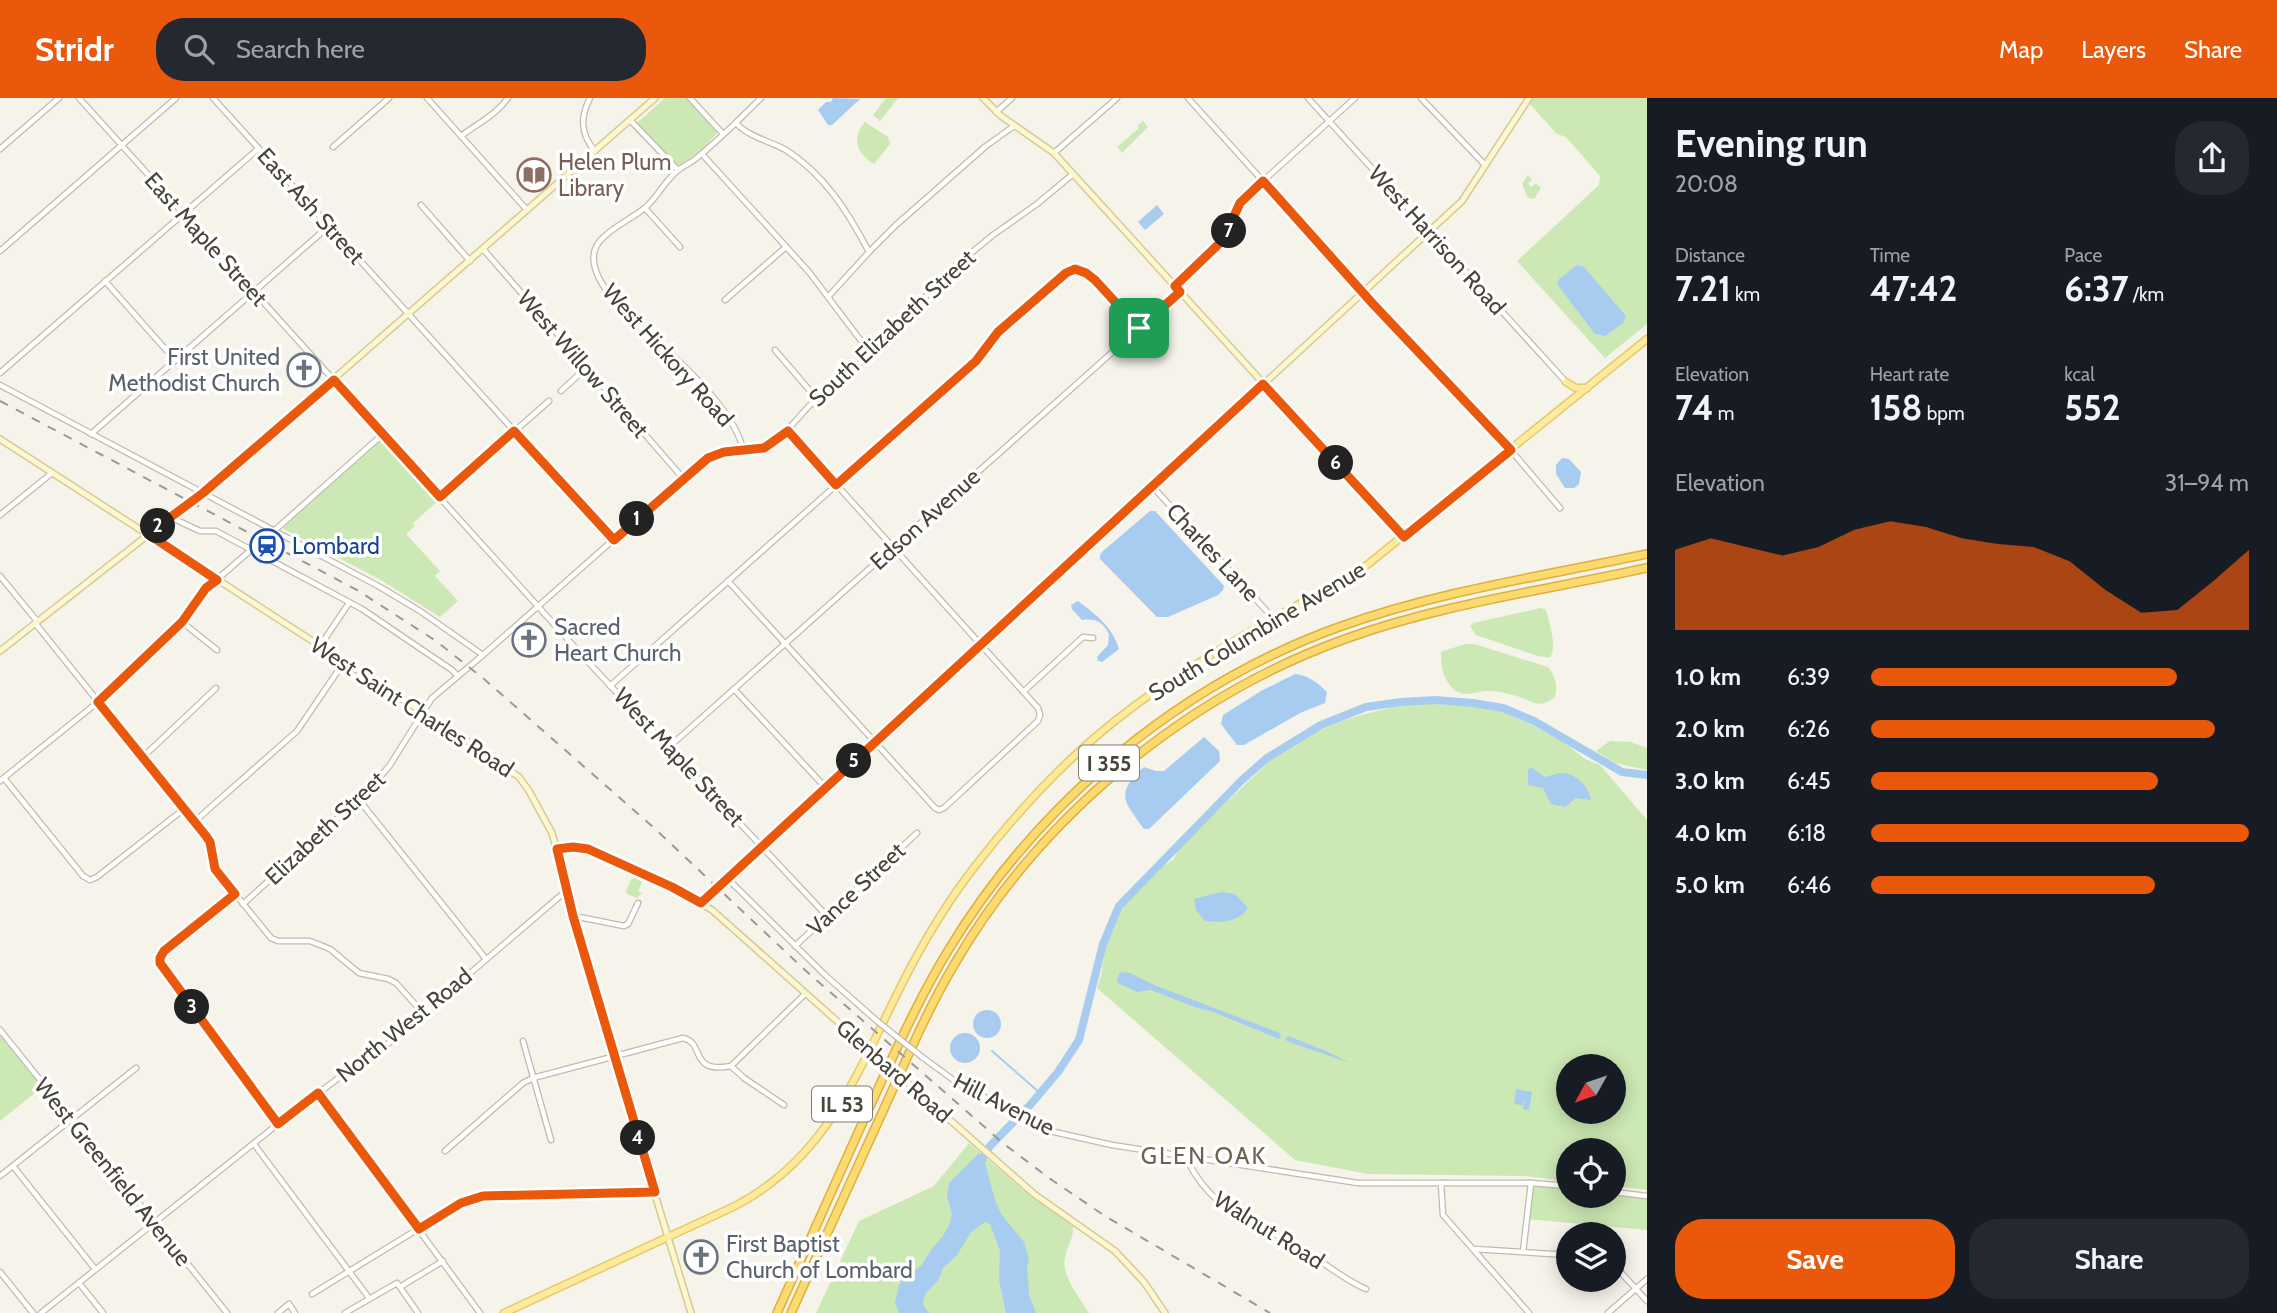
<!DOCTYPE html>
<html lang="en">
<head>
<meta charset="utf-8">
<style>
	:root { --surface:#171b24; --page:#242831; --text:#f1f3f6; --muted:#9ea1a6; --accent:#ea580c }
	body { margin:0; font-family:Cabin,sans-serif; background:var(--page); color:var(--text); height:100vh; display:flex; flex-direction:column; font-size:26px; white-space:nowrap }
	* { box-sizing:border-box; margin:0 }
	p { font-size:23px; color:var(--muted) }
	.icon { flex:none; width:38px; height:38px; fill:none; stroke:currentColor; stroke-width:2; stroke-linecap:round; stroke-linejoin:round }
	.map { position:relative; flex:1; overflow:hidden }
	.panel { display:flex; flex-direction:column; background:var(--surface); width:630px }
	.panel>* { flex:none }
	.needle { width:46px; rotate:230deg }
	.buttons { position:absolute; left:1556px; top:956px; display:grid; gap:14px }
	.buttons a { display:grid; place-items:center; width:70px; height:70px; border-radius:50%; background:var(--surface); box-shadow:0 4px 18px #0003; font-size:35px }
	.pin { position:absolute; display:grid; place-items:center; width:60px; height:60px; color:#fff; margin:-30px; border-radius:14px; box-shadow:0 4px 10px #0006 }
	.km { position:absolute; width:35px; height:35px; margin:-18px; border-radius:50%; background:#222; color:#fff; font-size:19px; line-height:35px; text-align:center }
	.round { display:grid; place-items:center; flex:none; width:74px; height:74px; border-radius:28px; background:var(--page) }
	.headline { display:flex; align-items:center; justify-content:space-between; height:119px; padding:0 28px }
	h1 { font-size:38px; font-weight:700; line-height:52px }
	.metrics { display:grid; grid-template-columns:repeat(3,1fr); gap:10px; height:119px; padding:7px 28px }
	.metrics div { display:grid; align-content:center }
	.metrics b { font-size:35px; font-weight:700 }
	.metrics small { font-size:19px; font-weight:400 }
	.metrics p { font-size:19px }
	.chart { height:196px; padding:14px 28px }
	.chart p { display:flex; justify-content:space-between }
	.chart svg { width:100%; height:126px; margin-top:7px; fill:var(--accent); opacity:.7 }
	.button { display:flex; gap:14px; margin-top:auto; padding:14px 28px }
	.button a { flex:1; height:80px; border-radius:28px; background:var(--accent); color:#fff; font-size:28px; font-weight:700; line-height:80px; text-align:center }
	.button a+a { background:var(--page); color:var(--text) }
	ul { padding:0 28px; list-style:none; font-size:23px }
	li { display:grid; grid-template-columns:112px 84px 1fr; align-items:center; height:52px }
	li i { height:18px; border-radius:9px; background:var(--accent) }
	header { display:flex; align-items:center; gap:42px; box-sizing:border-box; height:98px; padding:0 35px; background:var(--accent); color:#fff }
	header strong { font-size:33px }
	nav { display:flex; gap:38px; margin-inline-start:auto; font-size:24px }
	.search { width:490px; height:63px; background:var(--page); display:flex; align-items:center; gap:18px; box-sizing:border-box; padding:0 24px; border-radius:28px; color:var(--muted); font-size:26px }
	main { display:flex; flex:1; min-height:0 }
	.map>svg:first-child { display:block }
	.green { fill:#cce8b4; fill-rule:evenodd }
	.water { fill:#a8ccf0 }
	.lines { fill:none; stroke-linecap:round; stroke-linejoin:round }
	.stream { stroke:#a8ccf0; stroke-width:2 }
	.river { stroke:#a8ccf0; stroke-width:8 }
	.street-casing { stroke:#c1bbad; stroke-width:7 }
	.secondary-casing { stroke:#d4ca9a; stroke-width:8 }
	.primary-casing { stroke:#e3ca6b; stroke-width:9 }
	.highway-casing { stroke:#dcb03d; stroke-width:10 }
	.street { stroke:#fff; stroke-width:4.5 }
	.secondary { stroke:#fef6cc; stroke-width:5 }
	.primary { stroke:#fdea9c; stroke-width:6 }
	.highway { stroke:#fcda6f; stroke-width:7 }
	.rail { stroke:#999; stroke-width:2; stroke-dasharray:9 9; stroke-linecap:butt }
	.street-bridge-casing { stroke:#c1bbad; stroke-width:7; stroke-linecap:butt }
	.secondary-bridge-casing { stroke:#d4ca9a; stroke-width:8; stroke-linecap:butt }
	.street-bridge { stroke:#fff; stroke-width:4.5 }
	.secondary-bridge { stroke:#fef6cc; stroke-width:5 }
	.route-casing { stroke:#fff; stroke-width:14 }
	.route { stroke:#ea580c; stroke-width:9 }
	.labels { text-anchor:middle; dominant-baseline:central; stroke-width:7; stroke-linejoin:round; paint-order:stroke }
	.shield { fill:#fff; stroke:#807c74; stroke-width:2 }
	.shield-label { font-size:21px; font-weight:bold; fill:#494438 }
	.education-label { font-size:23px; fill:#785e54; stroke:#fff; text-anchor:start }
	.street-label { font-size:23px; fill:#494438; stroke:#fff }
	.worship-label { font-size:23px; fill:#5b616d; stroke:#fff; text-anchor:start }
	.transit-label { font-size:23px; fill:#164399; stroke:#fff; text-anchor:start }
	.neighbourhood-label { font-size:24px; letter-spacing:2px; fill:#6c6350; stroke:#fff }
</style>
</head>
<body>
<header>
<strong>Stridr</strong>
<div class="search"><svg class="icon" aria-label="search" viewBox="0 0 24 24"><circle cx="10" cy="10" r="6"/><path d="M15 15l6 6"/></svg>Search here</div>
<nav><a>Map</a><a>Layers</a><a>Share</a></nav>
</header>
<main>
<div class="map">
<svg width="1647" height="1215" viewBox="0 0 1647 1215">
	<rect width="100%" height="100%" fill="#f5f3ea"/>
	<g class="green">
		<path d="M665 0H687L717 35 702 52 679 67C662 59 649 39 637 25Z"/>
		<polygon points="886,0 898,0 880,23 873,17"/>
		<polygon points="1532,0 1647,0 1647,226 1605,260 1517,163 1599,87 1600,78 1566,39 1557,36 1529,5"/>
		<polygon points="1143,23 1148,29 1122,55 1117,49 1139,30 1137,28"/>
		<path d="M865 24 888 39 890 46 874 66C857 56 851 40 865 24Z"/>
		<polygon points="1528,77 1532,82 1528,85 1531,89 1536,85 1541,90 1534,101 1528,100 1522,86"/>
		<polygon points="383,340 439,402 413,425 415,428 406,436 440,473 435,478 458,503 440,519 381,482 282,430"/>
		<path d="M1541 510 1545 511 1547 515C1550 529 1557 547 1550 560L1538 558 1482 539 1476 537 1470 528 1473 525Z"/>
		<path d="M1465 546H1474L1548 569C1555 578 1558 588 1555 599 1539 610 1536 606 1520 599 1511 596 1497 593 1488 593 1477 592 1467 600 1456 593 1443 583 1441 570 1441 554Z"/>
		<path d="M1419 605 1485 609 1505 615 1528 625 1566 646 1585 661 1600 667 1647 722V1092L1614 1088V1052H1568V1083L1523 1078 1368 1076 1295 1062 1097 890 1101 877 1106 847 1124 808 1164 767 1173 762 1181 747 1271 662C1314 628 1365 613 1419 605ZM1568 968H1614V1013H1568Z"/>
		<polygon points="1610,643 1631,644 1647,650 1647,672 1615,665 1596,653"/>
		<polygon points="635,780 642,784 638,793 642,795 637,800 627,796 626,793 631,782"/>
		<polygon points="0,937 42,989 0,1023"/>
		<path d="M969 1045 1023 1092 1073 1128C1074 1140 1067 1148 1065 1160 1061 1178 1080 1200 1089 1215H816L859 1123 934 1088Z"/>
		<polygon points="1527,1088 1568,1090 1568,1097 1614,1097 1614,1096 1647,1100 1647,1132 1526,1121"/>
	</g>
	<g class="water">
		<polygon points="833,0 860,1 832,27 828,27 818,12 826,4 831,4"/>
		<polygon points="1157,107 1164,116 1145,132 1138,124"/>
		<polygon points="1577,167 1583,168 1626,218 1623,225 1605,238 1595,236 1557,186 1559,181"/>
		<polygon points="1562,360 1569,361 1581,374 1579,386 1574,390 1565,390 1556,376 1556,367"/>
		<polygon points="1150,413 1155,413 1224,488 1223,492 1218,497 1168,519 1157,519 1100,461 1100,457 1103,453"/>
		<path d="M1078 503C1095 516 1113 529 1119 551L1102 564 1098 563 1097 559 1108 547 1109 536C1103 524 1096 520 1082 522L1072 511 1071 507Z"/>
		<path d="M1295 576C1308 577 1318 585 1327 594L1325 605 1300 615 1244 647H1237L1221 626 1223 617 1261 593Z"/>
		<path d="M1204 639 1219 653 1220 663 1149 731H1144C1123 702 1115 696 1144 669L1156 673H1164Z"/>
		<path d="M1531 669 1545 679C1550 678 1557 675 1562 675 1576 675 1589 689 1591 702L1576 700 1565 709 1551 706 1543 690 1528 687V672Z"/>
		<path d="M1221 794 1235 796 1248 810C1239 824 1221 825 1205 823L1196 812 1194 801Z"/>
		<polygon points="1120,874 1130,875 1154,887 1280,935 1281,939 1279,941 1211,913 1197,910 1151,892 1137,894 1118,885 1117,881"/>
		<circle cx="987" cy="926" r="14"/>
		<circle cx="965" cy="950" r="15"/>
		<polygon points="1288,938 1326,953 1350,965 1292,945 1285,942"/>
		<polygon points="1516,991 1532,994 1529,1012 1523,1011 1524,1002 1522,1007 1514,1006"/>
		<polygon points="979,1055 987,1062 985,1065 995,1102 1001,1116 1024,1144 1026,1151 1029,1161 1027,1169 1029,1197 1036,1215 1006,1215 999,1182 1000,1153 990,1126 985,1124 971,1134 957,1157 943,1170 938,1183 925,1196 923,1206 929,1215 899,1215 895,1205 899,1187 903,1181 921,1168 931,1152 943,1138 950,1125 952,1116 947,1098 949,1085"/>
	</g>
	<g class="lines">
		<polyline class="stream" points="992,953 1040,995"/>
		<polyline class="river" points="978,1067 990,1048 1031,1006 1058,974 1079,942 1103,846 1119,808 1242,682 1267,660 1321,627 1366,609 1401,604 1435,602 1473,605 1503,610 1534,623 1622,674 1647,677"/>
		<defs>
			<g id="street">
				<polyline points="79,0 590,566 827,818"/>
				<polyline points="213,0 613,442"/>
				<polyline points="427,0 527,112"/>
				<path d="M590 0C580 19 580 36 595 53"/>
				<polyline points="690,0 723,36"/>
				<polyline points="1188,0 1370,202 1503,343 1560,410"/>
				<polyline points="1308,0 1566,284"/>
				<polyline points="1421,0 1485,67"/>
				<polyline points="996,14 1012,0"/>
				<polyline points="630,22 678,72"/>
				<path d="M737 26C749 39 770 43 786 52 825 77 848 114 869 154L828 199"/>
				<path d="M461 38C478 25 495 18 508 0"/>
				<polyline points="333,49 389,0"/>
				<polyline points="0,51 59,0"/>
				<polyline points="1054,55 1117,0"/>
				<polyline points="702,56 809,174 871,256"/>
				<polyline points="421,107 470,163"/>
				<polyline points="645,110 680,149"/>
				<polyline points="483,151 683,380"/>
				<polyline points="0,153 176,0"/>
				<polyline points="869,154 896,127 986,48 1014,28"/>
				<polyline points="105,183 175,262"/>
				<polyline points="1175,188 1223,142 1243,101 1355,0"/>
				<polyline points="725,202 786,149"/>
				<polyline points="775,252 817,301"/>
				<polyline points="0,275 258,51"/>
				<polyline points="0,287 380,489 420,513 483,557"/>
				<polyline points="561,293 586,270"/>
				<polyline points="91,336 329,128"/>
				<path d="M743 353C738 320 695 278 671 256 649 236 573 179 599 144 611 129 632 121 646 109 658 98 665 83 677 73 684 67 693 64 699 58 721 40 741 20 761 0"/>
				<polyline points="1152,388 1274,521"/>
				<polyline points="440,399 549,303"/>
				<polyline points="0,417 52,375"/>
				<polyline points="170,419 200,433 216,433 362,511 452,572 458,578"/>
				<polyline points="275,432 383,336"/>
				<polyline points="0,478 37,523"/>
				<polyline points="728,483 935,710 939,712 944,710 1038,623 1040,617 1038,610 788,333"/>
				<polyline points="182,524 217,552"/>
				<path d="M35 525 206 738C214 750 211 764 219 776L271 840 278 843H310L330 851 359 875 388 881 396 885 423 915"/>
				<polyline points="320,548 349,505"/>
				<polyline points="610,588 976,263 998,234 1064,176 1075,171 1086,175 1095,182 1139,230"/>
				<polyline points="734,591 825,689"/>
				<polyline points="1023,594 1083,539 1093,540"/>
				<polyline points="669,649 1180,194"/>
				<polyline points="143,659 216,590"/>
				<polyline points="4,680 83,778 90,782 97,779 184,711"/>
				<polyline points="0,683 98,604 182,524 207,490 252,451"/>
				<polyline points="359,702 486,861"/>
				<polyline points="194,724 297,633 344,564"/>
				<polyline points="727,780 825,877 877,923"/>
				<polyline points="235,796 164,853 160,863 278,1026"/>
				<polyline points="243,806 370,691 390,667 432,600 483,557 700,365 717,356 764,350 781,339 809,308 871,256 954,169 993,137 1037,106 1073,76"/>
				<polyline points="574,818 624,828 628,826 638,805"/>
				<polyline points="795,848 917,735"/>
				<polyline points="0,932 227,1215"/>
				<polyline points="523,943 551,1042"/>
				<polyline points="922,959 959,986 1050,1033 1112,1047 1358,1085 1531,1085 1568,1088"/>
				<polyline points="731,968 744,980 784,1007"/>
				<polyline points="318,995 480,1215"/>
				<polyline points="254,1046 369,1200"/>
				<path d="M445 1053 523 985 533 980 683 940C706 945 688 976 731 968L805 896"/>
				<path d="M1186 1060C1213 1116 1253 1122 1302 1151 1324 1164 1342 1181 1366 1191"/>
				<polyline points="13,1068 95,1171"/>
				<polyline points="0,1078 136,970"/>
				<polyline points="1441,1085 1443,1117 1529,1215"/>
				<polyline points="1614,1094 1647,1098"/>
				<polyline points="1474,1151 1568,1157"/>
				<polyline points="1523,1154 1531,1085"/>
				<polyline points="1614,1167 1647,1203"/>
				<polyline points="0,1174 33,1215"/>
				<polyline points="79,1185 103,1215"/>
				<polyline points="400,1189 443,1163"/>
				<polyline points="312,1196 454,1109 478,1099 655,1094"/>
				<polyline points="41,1215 278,1026 366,959 384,949 566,793"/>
				<polyline points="278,1215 289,1206 295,1215"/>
				<polyline points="345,1215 397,1185 418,1215"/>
				<polyline points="1608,1215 1647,1181"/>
			</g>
			<g id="secondary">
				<polyline points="983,0 1001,18 1054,55 1403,439"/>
				<polyline points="0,341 470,645 519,679 529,693 552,735 613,958 691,1215"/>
				<polyline points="0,553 218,382 655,0"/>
				<polyline points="557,751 573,749 588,751 685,795 712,812 865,948"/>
				<polyline points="701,805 1462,103 1529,0"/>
				<polyline points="909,986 1034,1096 1115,1153 1144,1184 1165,1215"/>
			</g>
			<g id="primary">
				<polyline points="1566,284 1576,290 1587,290"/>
				<path d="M504 1215 735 1108C827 1060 857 975 901 888 922 846 947 804 976 767 1017 714 1064 663 1116 622 1187 566 1268 524 1346 480L1367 467 1647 241"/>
			</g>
			<g id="highway">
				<path d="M777 1215C807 1149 837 1083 866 1017 892 961 917 903 949 851 1038 705 1178 587 1339 529 1439 493 1544 478 1647 456"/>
				<path d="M791 1215C821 1148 852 1082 882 1015 905 965 926 914 954 867 1039 720 1184 599 1345 541 1442 506 1546 492 1647 470"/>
			</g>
		</defs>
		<use href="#street" class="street-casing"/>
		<use href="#secondary" class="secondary-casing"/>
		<use href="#primary" class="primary-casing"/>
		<use href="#highway" class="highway-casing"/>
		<use href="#street" class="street"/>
		<use href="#secondary" class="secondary"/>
		<use href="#primary" class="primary"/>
		<use href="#highway" class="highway"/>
		<polyline class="rail" points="0,303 357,492 436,543 484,581 653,729 806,873 1004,1046 1049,1080 1105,1118 1270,1215"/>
		<defs>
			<polyline id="street-bridge" points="877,923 922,959"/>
			<polyline id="secondary-bridge" points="865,948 909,986"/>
		</defs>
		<use href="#street-bridge" class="street-bridge-casing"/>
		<use href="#secondary-bridge" class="secondary-bridge-casing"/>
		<use href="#street-bridge" class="street-bridge"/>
		<use href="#secondary-bridge" class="secondary-bridge"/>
	</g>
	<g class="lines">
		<defs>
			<polygon id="route" points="1263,83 1373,206 1511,352 1404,439 1263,286 701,805 672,789 588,751 573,749 557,751 573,818 655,1094 483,1098 461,1105 419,1131 318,995 278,1026 160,865 160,860 164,853 235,796 215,771 210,744 206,738 98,604 182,524 206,490 217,482 148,436 203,395 334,282 440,399 514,333 614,442 708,360 724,354 764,350 788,333 836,387 976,263 998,234 1066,175 1075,171 1086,175 1095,182 1139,230 1180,194 1175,188 1223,142 1240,105"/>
		</defs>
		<use href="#route" class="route-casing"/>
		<use href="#route" class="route"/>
	</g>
	<defs>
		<symbol id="library-ring" viewBox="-11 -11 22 22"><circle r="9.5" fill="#fff" stroke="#8d6e63" stroke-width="1.5"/><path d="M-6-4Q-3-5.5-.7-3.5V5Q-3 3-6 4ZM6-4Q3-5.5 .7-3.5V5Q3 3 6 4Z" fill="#8d6e63"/></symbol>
		<symbol id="church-ring" viewBox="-11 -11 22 22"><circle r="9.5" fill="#fff" stroke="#6b7280" stroke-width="1.5"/><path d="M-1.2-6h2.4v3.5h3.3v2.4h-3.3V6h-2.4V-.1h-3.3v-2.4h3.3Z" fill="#6b7280"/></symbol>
		<symbol id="station-ring" viewBox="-11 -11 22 22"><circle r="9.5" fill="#fff" stroke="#1a4fb4" stroke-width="1.5"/><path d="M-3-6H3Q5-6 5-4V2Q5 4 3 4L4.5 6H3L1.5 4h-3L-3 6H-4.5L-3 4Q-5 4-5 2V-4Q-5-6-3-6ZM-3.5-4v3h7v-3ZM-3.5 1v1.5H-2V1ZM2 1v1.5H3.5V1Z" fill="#1a4fb4"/></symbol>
	</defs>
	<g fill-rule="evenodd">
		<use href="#library-ring" x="515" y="58" width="38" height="38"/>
		<use href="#church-ring" x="285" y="253" width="38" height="38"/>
		<use href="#station-ring" x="248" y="429" width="38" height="38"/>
		<use href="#church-ring" x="510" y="523" width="38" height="38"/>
		<use href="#church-ring" x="682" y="1140" width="38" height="38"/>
	</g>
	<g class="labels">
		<g class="shield">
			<rect x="1079" y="647.5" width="60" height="35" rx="5"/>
			<rect x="812" y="988.5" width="60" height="35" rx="5"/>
		</g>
		<g class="shield-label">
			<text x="1109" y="665">I 355</text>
			<text x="842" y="1006">IL 53</text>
		</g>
		<g class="education-label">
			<text x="558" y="64">Helen Plum<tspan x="558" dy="26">Library</tspan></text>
		</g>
		<g class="street-label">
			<text transform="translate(311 108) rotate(48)">East Ash Street</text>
			<text transform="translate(206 141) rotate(48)">East Maple Street</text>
			<text transform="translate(1437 142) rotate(48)">West Harrison Road</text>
			<text transform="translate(892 230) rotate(-43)">South Elizabeth Street</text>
			<text transform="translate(668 257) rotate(48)">West Hickory Road</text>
			<text transform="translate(583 266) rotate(49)">West Willow Street</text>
			<text transform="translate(925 421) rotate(-42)">Edson Avenue</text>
			<text transform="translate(1213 454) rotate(47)">Charles Lane</text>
			<text transform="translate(1257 533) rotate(-31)">South Columbine Avenue</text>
			<text transform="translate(412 609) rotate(33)">West Saint Charles Road</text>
			<text transform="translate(679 659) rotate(47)">West Maple Street</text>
			<text transform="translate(325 730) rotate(-43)">Elizabeth Street</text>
			<text transform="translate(856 791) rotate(-43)">Vance Street</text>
			<text transform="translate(404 927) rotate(-39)">North West Road</text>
			<text transform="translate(894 973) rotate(41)">Glenbard Road</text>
			<text transform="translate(1004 1006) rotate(27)">Hill Avenue</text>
			<text transform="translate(113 1074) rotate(51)">West Greenfield Avenue</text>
			<text transform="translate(1269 1132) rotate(32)">Walnut Road</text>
		</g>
		<g class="worship-label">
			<text x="280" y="259" text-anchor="end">First United<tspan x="280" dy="26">Methodist Church</tspan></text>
			<text x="554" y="529">Sacred<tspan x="554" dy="26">Heart Church</tspan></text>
			<text x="726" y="1146">First Baptist<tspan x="726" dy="26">Church of Lombard</tspan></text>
		</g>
		<g class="transit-label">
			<text x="292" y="448">Lombard</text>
		</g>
		<g class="neighbourhood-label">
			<text x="1204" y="1057">GLEN OAK</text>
		</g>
	</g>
</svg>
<div class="buttons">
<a><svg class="needle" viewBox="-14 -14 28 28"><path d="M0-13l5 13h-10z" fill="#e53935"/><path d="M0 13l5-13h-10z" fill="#9ea1a6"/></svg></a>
<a><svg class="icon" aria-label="locate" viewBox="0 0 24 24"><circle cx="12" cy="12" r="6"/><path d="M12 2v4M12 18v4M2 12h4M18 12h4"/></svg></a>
<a><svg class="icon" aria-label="layers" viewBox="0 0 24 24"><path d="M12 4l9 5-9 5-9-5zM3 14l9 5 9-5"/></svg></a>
</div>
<div class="pin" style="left:1139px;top:230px;background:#1e9e55"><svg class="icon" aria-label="arrive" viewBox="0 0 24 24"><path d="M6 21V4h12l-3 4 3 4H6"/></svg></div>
<b class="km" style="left:637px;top:421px">1</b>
<b class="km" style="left:158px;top:428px">2</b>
<b class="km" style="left:192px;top:909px">3</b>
<b class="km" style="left:638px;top:1040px">4</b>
<b class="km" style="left:854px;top:663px">5</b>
<b class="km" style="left:1336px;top:365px">6</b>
<b class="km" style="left:1229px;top:133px">7</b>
</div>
<section class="panel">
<div class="headline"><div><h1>Evening run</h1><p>20:08</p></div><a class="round"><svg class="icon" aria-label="share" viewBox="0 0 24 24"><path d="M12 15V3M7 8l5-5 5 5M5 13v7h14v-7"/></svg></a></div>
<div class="metrics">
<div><p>Distance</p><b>7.21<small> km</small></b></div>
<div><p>Time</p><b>47:42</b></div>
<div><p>Pace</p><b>6:37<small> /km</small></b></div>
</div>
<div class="metrics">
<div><p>Elevation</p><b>74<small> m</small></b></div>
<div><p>Heart rate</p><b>158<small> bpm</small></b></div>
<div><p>kcal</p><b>552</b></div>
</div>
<div class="chart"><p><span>Elevation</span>31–94 m</p>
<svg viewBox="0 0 160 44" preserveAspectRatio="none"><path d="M0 44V16L10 12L20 15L30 18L40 15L50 9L60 6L70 8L80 12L90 14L100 15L110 20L120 30L130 38L140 37L150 27L160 16V44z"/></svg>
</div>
<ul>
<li><b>1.0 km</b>6:39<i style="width:81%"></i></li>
<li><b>2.0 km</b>6:26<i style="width:91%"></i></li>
<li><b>3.0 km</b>6:45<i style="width:76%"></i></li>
<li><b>4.0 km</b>6:18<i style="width:100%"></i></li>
<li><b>5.0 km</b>6:46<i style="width:75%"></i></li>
</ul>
<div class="button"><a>Save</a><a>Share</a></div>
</section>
</main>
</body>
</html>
